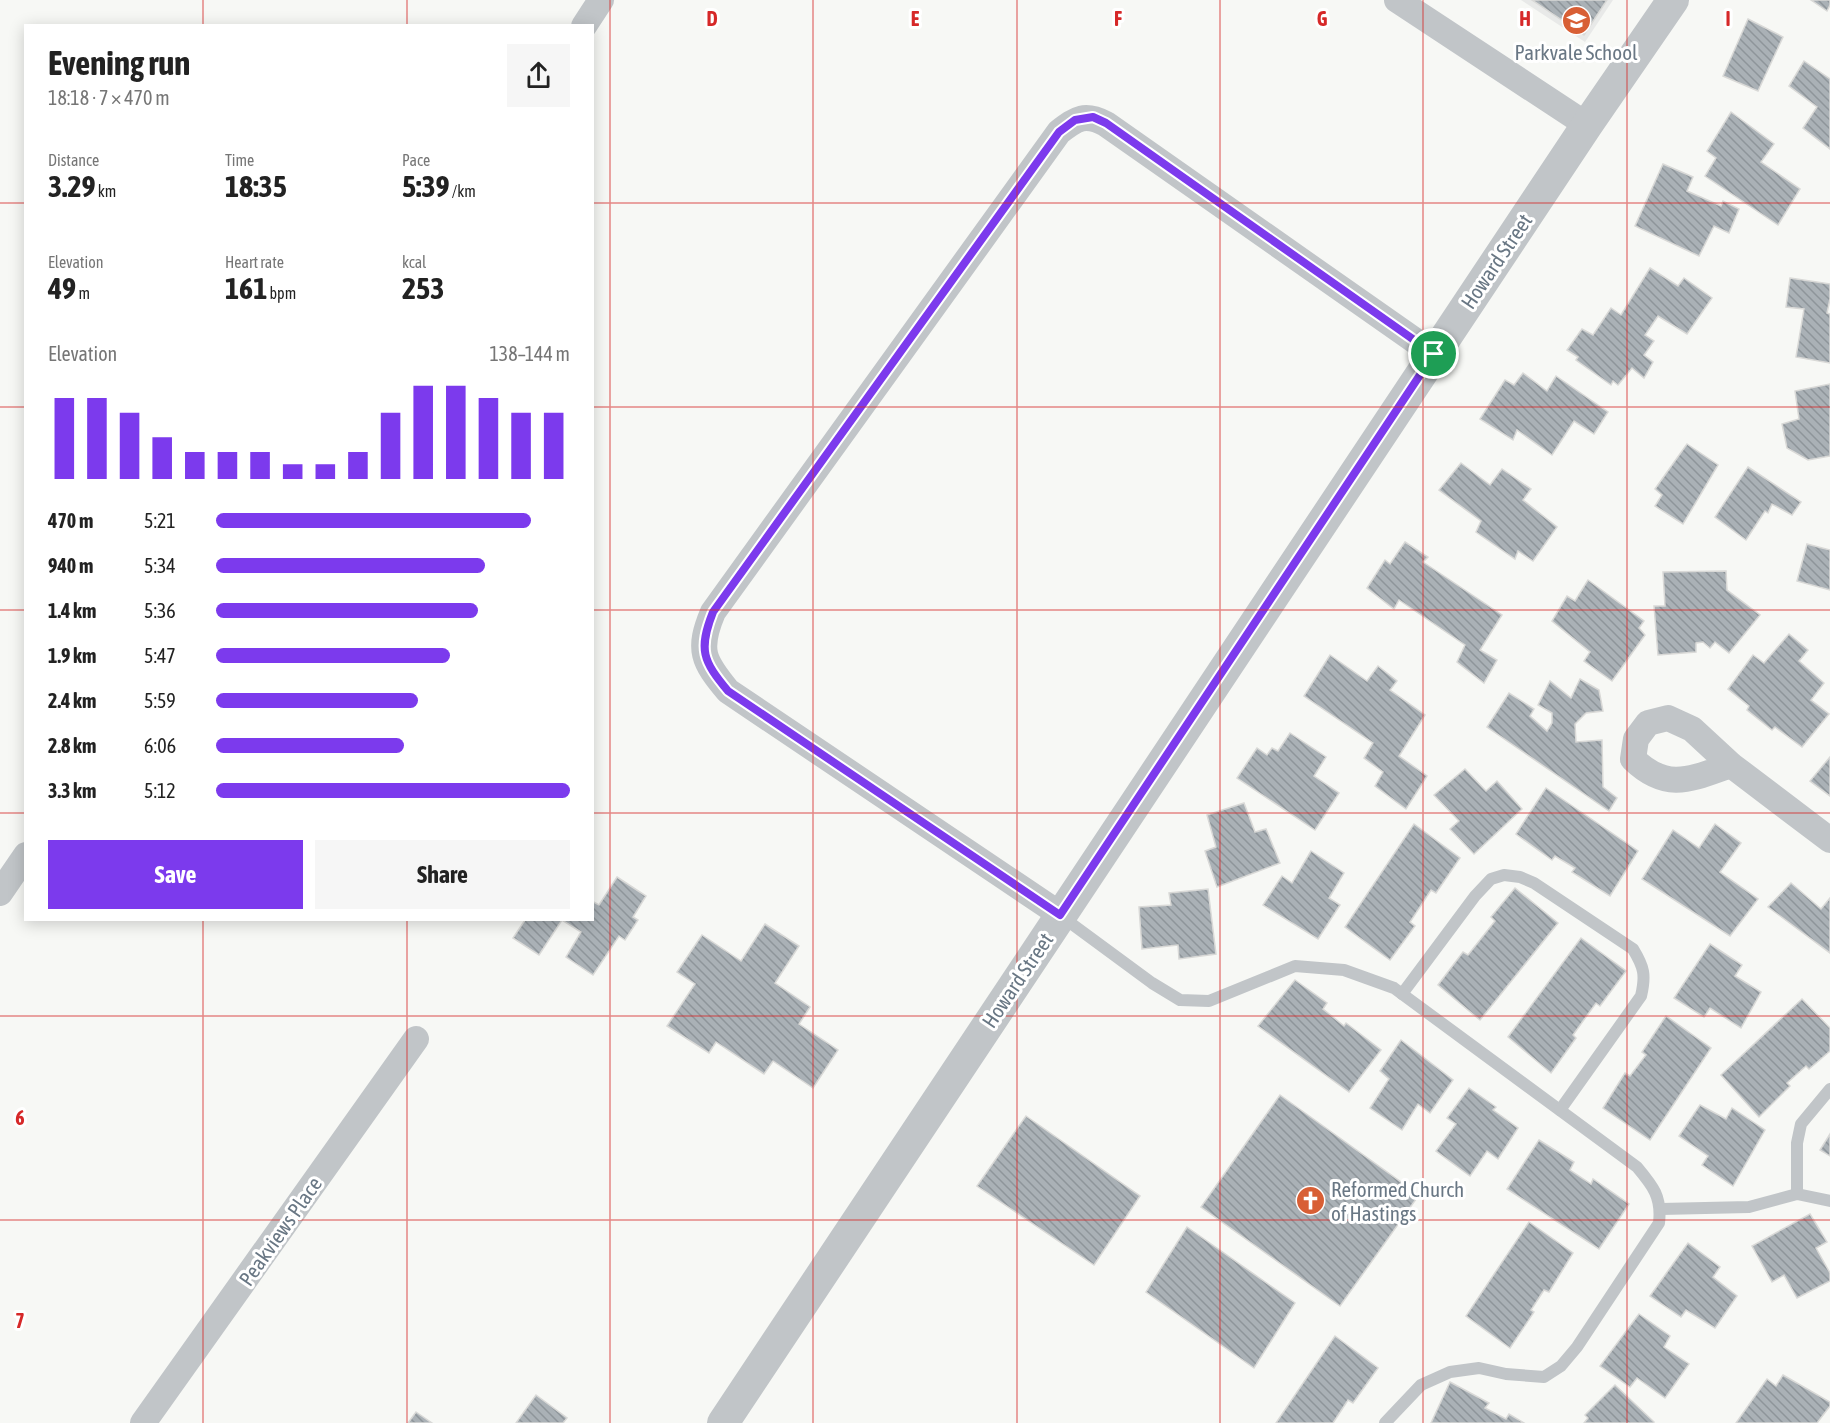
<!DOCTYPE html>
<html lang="en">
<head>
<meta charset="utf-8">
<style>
	:root { --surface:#fff; --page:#f6f6f6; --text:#222; --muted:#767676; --accent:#7c3aed }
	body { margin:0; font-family:"Asap Condensed",sans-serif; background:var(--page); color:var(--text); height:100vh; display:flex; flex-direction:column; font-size:22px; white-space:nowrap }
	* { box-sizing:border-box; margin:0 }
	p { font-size:20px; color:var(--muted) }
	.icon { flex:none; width:33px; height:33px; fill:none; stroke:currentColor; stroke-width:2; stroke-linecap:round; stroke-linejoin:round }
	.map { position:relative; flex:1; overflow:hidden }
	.sheet { position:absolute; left:24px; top:24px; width:570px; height:897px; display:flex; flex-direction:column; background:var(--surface); border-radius:0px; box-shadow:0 3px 15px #0003 }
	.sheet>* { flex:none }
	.pin { position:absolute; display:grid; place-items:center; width:51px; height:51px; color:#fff; margin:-26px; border:3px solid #fff; border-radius:50%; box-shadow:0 2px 6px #0007 }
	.round { display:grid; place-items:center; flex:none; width:63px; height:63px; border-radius:0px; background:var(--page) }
	.overview { display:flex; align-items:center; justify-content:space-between; height:102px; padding:0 24px }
	h1 { font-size:33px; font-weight:700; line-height:45px }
	.figures { display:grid; grid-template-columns:repeat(3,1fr); gap:9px; height:102px; padding:6px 24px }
	.figures div { display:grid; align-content:center }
	.figures b { font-size:30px; font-weight:700 }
	.figures small { font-size:16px; font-weight:400 }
	.figures p { font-size:16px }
	.chart { height:168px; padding:12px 24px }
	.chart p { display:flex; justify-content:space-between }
	.chart svg { width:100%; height:108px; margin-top:6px; stroke:var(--accent); stroke-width:6 }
	.cta { display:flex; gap:12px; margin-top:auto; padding:12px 24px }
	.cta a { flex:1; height:69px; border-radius:0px; background:var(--accent); color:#fff; font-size:24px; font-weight:700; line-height:69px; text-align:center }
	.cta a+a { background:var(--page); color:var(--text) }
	ul { padding:0 24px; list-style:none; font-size:20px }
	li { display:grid; grid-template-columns:96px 72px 1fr; align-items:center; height:45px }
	li i { height:15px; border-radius:8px; background:var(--accent) }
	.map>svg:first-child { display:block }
	.built { fill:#e8e9e8 }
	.building { fill:url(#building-back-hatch); stroke:#d9d9d7; stroke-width:1.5 }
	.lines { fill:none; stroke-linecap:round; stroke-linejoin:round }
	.service { stroke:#c1c5c8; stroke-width:12 }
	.minor { stroke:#c1c5c8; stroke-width:26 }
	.tertiary { stroke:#c1c5c8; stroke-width:32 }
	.route-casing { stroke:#fff; stroke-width:12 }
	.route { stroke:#7c3aed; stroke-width:8 }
	.grid { fill:none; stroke:#d62828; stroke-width:1.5; stroke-opacity:0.55 }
	.labels { text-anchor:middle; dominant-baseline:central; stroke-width:6; stroke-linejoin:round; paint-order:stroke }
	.poi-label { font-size:21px; fill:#697784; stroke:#fff }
	.street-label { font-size:21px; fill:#697784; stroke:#fff }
	.grid-label { font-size:20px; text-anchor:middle; font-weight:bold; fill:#d62828; stroke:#fff; stroke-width:6; stroke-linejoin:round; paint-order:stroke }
</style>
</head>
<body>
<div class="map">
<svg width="1830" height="1423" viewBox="0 0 1830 1423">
	<defs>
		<pattern id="building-back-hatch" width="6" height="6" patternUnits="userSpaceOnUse" patternTransform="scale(1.5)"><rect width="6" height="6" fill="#aab1b6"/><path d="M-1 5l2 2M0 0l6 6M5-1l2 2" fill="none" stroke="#8e959a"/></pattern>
	</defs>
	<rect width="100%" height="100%" fill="#f7f8f5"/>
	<polygon class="built" points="1521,0 1613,0 1585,42"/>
	<g class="building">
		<polygon points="1532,0 1607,0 1584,35"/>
		<polygon points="1811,0 1830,0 1830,5 1827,11"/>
		<polygon points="1748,19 1783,37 1758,91 1723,76"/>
		<polygon points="1804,61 1830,79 1830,149 1803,128 1817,107 1789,86"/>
		<polygon points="1731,112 1774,144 1761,162 1800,189 1778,225 1705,176 1716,158 1707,151"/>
		<polygon points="1663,164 1693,177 1687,191 1721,206 1723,201 1739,209 1729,233 1714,226 1699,256 1635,226"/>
		<polygon points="1650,268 1678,286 1684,278 1712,298 1687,334 1658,316 1645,335 1654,341 1644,355 1653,362 1644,378 1632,368 1618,385 1613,381 1611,385 1576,360 1578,357 1567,350 1582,329 1593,335 1611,308 1621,315"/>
		<polygon points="1790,278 1830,284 1830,299 1827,313 1830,314 1830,363 1796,357 1804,309 1786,307"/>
		<polygon points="1523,373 1547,391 1556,376 1608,412 1594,434 1574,421 1552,455 1517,430 1513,440 1480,419 1505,380 1514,385"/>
		<polygon points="1830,384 1830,456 1808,460 1787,448 1782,424 1799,419 1795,391"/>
		<polygon points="1687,444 1718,465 1683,524 1655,506 1662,495 1655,489"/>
		<polygon points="1461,463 1490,485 1502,469 1531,489 1523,500 1557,527 1533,561 1518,551 1515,559 1476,532 1481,521 1439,490"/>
		<polygon points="1748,467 1801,502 1792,515 1772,504 1768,513 1765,511 1746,540 1715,517"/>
		<polygon points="1405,542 1428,557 1423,562 1502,615 1480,650 1497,660 1484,683 1457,662 1465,645 1399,600 1394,609 1367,588 1385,560 1390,564"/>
		<polygon points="1807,544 1830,550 1830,590 1797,581"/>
		<polygon points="1726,571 1727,590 1760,615 1729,653 1715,642 1710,648 1703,642 1696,643 1696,652 1658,655 1654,606 1665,606 1663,572"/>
		<polygon points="1588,580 1644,621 1639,628 1645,635 1612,681 1584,661 1590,652 1552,621 1567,596 1575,601"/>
		<polygon points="1789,634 1808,650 1799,661 1824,683 1811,700 1829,714 1802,747 1775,727 1772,730 1747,710 1749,706 1728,689 1753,655 1764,663"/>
		<polygon points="1330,655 1367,681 1378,666 1397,681 1390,690 1425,715 1399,756 1427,776 1406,809 1375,786 1383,772 1364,758 1373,743 1304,696"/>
		<polygon points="1580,679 1599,690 1603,711 1586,713 1575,724 1576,742 1602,740 1603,787 1617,798 1609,811 1487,727 1509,693 1534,709 1530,716 1547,731 1552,723 1552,713 1538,705 1550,681 1571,698"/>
		<polygon points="1290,733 1326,757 1314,776 1339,793 1315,830 1237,778 1257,748 1267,755 1272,748 1278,751"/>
		<polygon points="1830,757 1830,796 1810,781"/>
		<polygon points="1465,769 1486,791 1497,781 1522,809 1474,854 1450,829 1459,821 1434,795"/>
		<polygon points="1546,788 1638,851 1610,896 1572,872 1575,868 1555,856 1552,860 1516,834"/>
		<polygon points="1244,803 1255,832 1266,829 1280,863 1217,887 1205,851 1216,847 1207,815"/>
		<polygon points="1414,824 1460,858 1436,893 1431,890 1410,922 1415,926 1390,960 1345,927"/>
		<polygon points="1715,824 1741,843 1720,872 1758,899 1730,936 1642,879 1673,830 1699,848"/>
		<polygon points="1311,851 1344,873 1329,898 1340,905 1318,939 1263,905 1282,876 1292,883"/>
		<polygon points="617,877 646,896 633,917 638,920 625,940 619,936 593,975 566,957 581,932 562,920 539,955 513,938 525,920 592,920 592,901 599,905"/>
		<polygon points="1791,883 1821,909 1830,898 1830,953 1768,907"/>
		<polygon points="1515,888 1558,923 1480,1020 1438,985 1463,952 1468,955 1495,921 1491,917"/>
		<polygon points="1208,889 1216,954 1179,959 1178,945 1142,949 1139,907 1171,905 1169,893"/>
		<polygon points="765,924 799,946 775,983 810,1007 799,1024 838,1050 813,1088 773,1061 764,1074 716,1042 709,1053 667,1026 695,984 677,972 702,935 741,961"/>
		<polygon points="1581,938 1626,971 1600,1006 1596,1003 1573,1035 1576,1038 1551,1073 1508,1037"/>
		<polygon points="1710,944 1742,965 1735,976 1761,992 1741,1028 1710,1008 1704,1017 1674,998"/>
		<polygon points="1295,980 1327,1003 1323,1009 1344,1026 1346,1023 1381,1050 1349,1092 1258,1026"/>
		<polygon points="1802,999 1830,1028 1830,1051 1809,1069 1806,1066 1787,1083 1790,1086 1759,1117 1721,1075"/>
		<polygon points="1666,1016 1711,1048 1650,1140 1603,1108 1625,1073 1630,1076 1646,1055 1642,1052"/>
		<polygon points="1401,1040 1453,1080 1430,1113 1418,1104 1402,1130 1370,1108 1389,1079 1380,1071"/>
		<polygon points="1469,1088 1496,1107 1493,1110 1518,1128 1498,1159 1487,1151 1470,1176 1436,1151 1456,1124 1447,1118"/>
		<polygon points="1280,1095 1419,1195 1340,1306 1201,1207"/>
		<polygon points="1700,1105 1726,1119 1732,1108 1765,1130 1733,1186 1702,1165 1708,1156 1679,1136"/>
		<polygon points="1026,1116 1140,1196 1094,1265 977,1186"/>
		<polygon points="1830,1134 1830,1156 1820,1150"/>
		<polygon points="1539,1140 1574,1162 1570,1170 1591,1184 1593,1179 1629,1204 1599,1249 1507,1189"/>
		<polygon points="1810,1214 1827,1242 1816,1248 1830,1273 1830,1281 1797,1298 1784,1275 1772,1282 1752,1246"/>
		<polygon points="1529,1222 1573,1253 1549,1292 1544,1290 1531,1310 1534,1312 1510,1348 1466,1316"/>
		<polygon points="1187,1227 1295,1303 1254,1368 1146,1292"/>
		<polygon points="1688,1243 1720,1267 1713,1277 1737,1296 1715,1328 1686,1310 1681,1317 1650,1296"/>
		<polygon points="1639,1314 1670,1336 1664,1347 1689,1364 1665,1398 1637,1378 1630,1387 1600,1366"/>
		<polygon points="1335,1336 1378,1368 1353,1403 1348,1400 1333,1423 1276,1423"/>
		<polygon points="1783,1375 1830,1402 1830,1406 1817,1423 1736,1423 1767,1379 1776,1386"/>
		<polygon points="1450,1382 1489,1403 1485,1408 1506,1419 1509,1414 1524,1423 1431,1423"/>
		<polygon points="1615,1385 1654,1422 1653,1423 1584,1423 1588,1418 1585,1415"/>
		<polygon points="536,1395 567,1418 563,1423 516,1423"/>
		<polygon points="416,1412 432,1423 408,1423"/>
	</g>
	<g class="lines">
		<g class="service">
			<path d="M1061 916 1152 983 1180 1000 1209 1001 1295 966 1344 970 1394 988 1637 1167C1653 1186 1662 1197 1659 1223L1577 1347 1561 1366 1544 1377 1506 1374 1479 1368 1450 1372 1421 1385 1385 1423"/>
			<path d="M1402 994 1475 896 1491 879 1504 875 1520 877 1534 883 1633 949C1644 967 1646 975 1641 996L1560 1110"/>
			<polyline points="1797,1194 1797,1143 1801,1124 1830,1089"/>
			<polyline points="1661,1209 1749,1207 1797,1194 1830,1201"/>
		</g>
		<g class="minor">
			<polyline points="1397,0 1587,125"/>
			<polyline points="584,26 601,0"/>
			<path d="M1731 765C1691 779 1667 792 1633 759L1636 739 1648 723 1668 718 1692 729 1731 765 1830 840"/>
			<polyline points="0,893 26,855"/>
			<path d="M1061 915 728 691C703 661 697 650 713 612L1059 132C1077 118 1085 113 1106 124L1434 354"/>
			<polyline points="143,1423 416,1039"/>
		</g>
		<polyline class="tertiary" points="723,1423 1587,125 1673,0"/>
	</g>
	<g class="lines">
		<defs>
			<path id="route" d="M1093 117 1106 123 1434 354 1060 915 728 691C703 661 698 650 713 612L1059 132 1075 120Z"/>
		</defs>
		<use href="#route" class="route-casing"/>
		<use href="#route" class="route"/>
	</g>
	<path class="grid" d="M203 0V26M407 0V26M610 0V1423M813 0V1423M1017 0V1423M1220 0V1423M1423 0V1423M1627 0V1423M0 203H26M592 203H1830M0 407H26M592 407H1830M0 610H26M592 610H1830M0 813H26M592 813H1830M203 920V1423M407 920V1423M0 1016H1830M0 1220H1830"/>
	<defs>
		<symbol id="school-disc" viewBox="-11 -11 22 22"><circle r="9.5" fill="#d85f35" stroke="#fff"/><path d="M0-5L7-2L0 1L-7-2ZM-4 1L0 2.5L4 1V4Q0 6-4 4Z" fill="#fff"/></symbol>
		<symbol id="church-disc" viewBox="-11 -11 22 22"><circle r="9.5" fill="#d85f35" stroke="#fff"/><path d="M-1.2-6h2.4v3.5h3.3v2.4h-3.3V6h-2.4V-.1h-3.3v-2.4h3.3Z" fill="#fff"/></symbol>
	</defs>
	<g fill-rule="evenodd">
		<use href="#school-disc" x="1560" y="4" width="33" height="33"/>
		<use href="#church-disc" x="1294" y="1184" width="33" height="33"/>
	</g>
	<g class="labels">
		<g class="poi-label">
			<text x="1576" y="52">Parkvale School</text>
			<text x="1331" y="1189" text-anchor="start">Reformed Church<tspan x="1331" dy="24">of Hastings</tspan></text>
		</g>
		<g class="street-label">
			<text transform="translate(1496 261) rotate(-56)">Howard Street</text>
			<text transform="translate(1017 980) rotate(-56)">Howard Street</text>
			<text transform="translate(280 1231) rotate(-55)">Peakviews Place</text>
		</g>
	</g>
	<g class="grid-label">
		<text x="712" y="26">D</text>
		<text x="915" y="26">E</text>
		<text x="1118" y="26">F</text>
		<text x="1322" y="26">G</text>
		<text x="1525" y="26">H</text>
		<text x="1728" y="26">I</text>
		<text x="20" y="1125">6</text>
		<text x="20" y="1328">7</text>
	</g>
</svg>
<div class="pin" style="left:1434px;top:354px;background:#1e9e55"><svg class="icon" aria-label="arrive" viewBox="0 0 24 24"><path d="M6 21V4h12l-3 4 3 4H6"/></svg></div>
<section class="sheet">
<div class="overview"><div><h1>Evening run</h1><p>18:18 · 7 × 470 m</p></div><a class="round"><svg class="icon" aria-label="share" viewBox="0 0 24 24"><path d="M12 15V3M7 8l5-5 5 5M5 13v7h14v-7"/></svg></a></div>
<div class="figures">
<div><p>Distance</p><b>3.29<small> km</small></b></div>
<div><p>Time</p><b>18:35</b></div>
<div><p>Pace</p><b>5:39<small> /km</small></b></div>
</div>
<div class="figures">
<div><p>Elevation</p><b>49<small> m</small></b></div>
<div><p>Heart rate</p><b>161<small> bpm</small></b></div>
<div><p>kcal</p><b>253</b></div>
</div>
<div class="chart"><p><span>Elevation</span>138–144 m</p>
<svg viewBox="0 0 160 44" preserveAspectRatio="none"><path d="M5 44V11M15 44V11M25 44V17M35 44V27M45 44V33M55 44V33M65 44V33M75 44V38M85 44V38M95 44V33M105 44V17M115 44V6M125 44V6M135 44V11M145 44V17M155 44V17"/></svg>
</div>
<ul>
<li><b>470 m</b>5:21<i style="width:89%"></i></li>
<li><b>940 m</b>5:34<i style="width:76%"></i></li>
<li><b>1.4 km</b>5:36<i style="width:74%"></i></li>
<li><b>1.9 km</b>5:47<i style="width:66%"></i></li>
<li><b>2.4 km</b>5:59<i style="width:57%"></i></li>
<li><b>2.8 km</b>6:06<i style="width:53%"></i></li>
<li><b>3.3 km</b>5:12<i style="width:100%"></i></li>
</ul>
<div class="cta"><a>Save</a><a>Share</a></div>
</section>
</div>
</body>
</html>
